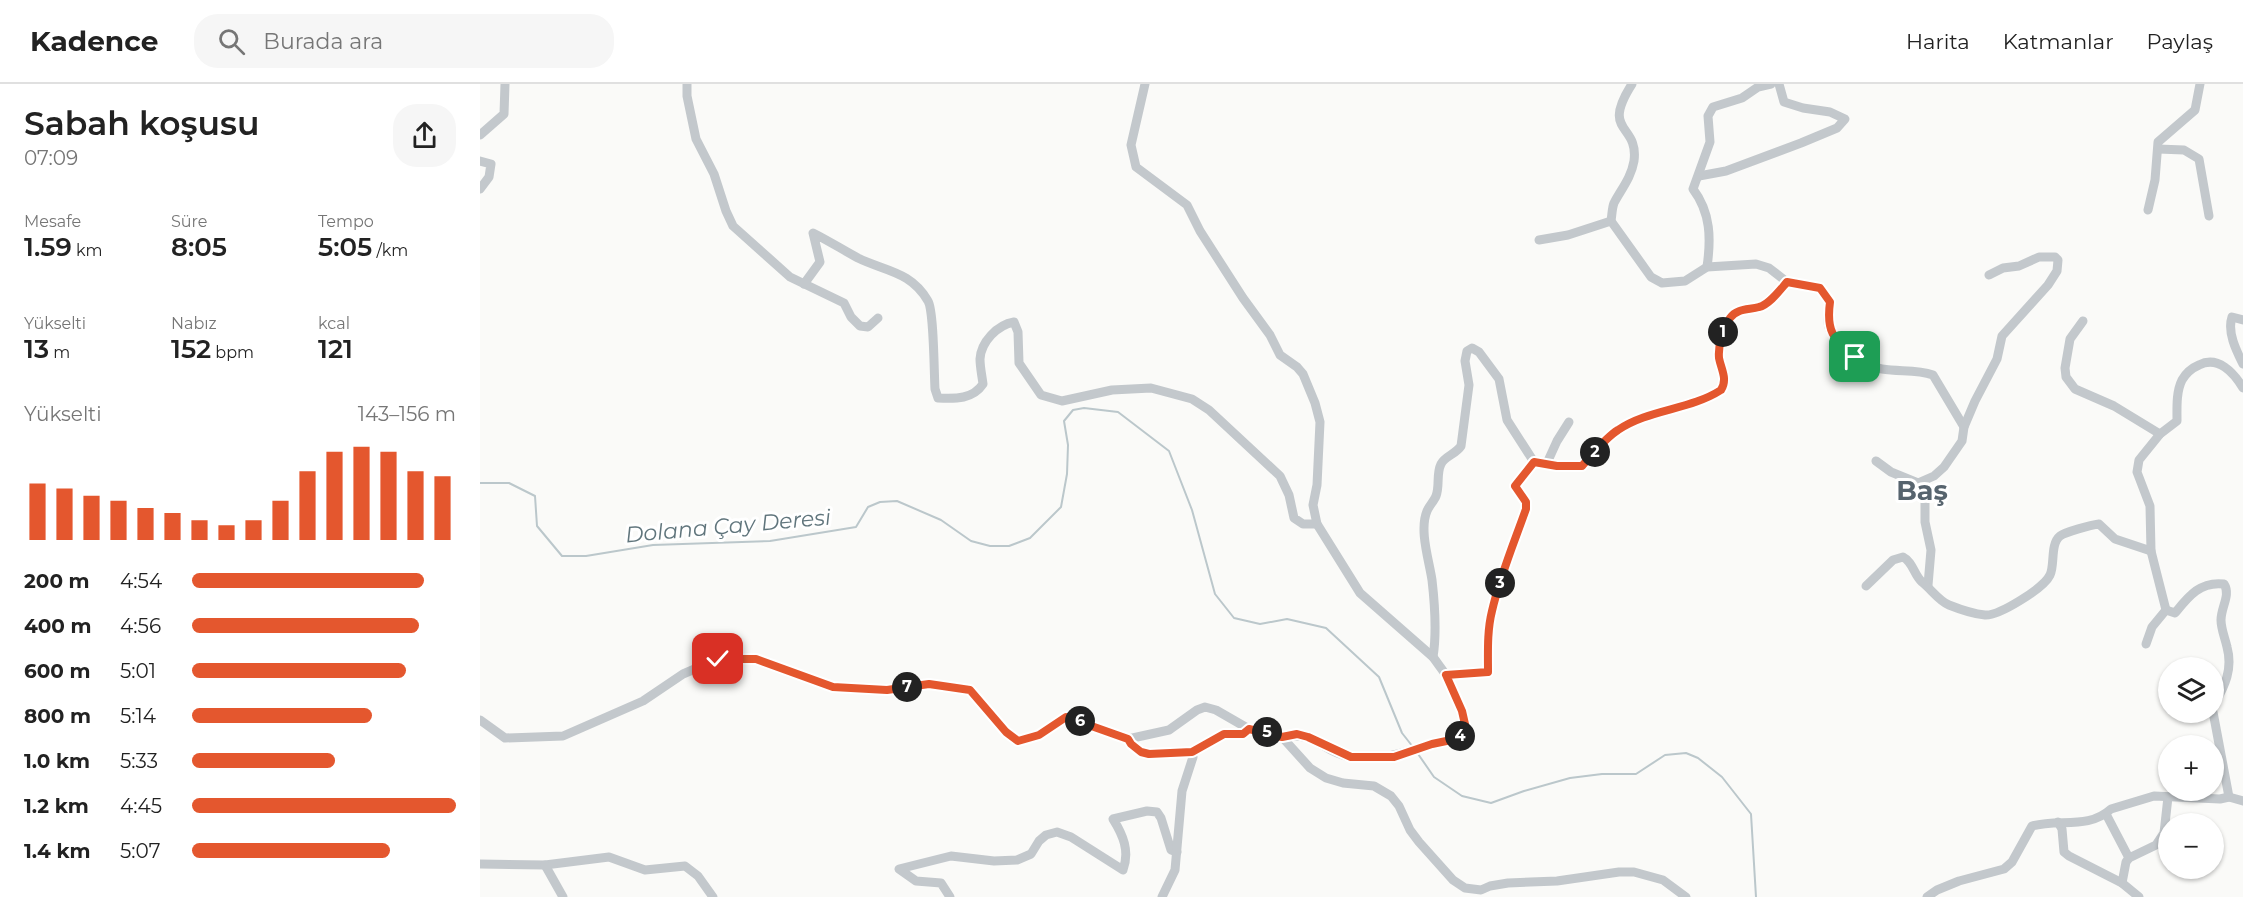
<!DOCTYPE html>
<html lang="tr">
<head>
<meta charset="utf-8">
<style>
	:root { --surface:#fff; --page:#f6f6f6; --text:#222; --muted:#767676; --line:#e0e0e0; --accent:#e4572e }
	body { margin:0; font-family:Montserrat,sans-serif; background:var(--page); color:var(--text); height:100vh; display:flex; flex-direction:column; font-size:22px; white-space:nowrap }
	* { box-sizing:border-box; margin:0 }
	p { font-size:20px; color:var(--muted) }
	.icon { flex:none; width:33px; height:33px; fill:none; stroke:currentColor; stroke-width:2; stroke-linecap:round; stroke-linejoin:round }
	.map { position:relative; flex:1; overflow:hidden }
	.side { display:flex; flex-direction:column; background:var(--surface); width:480px }
	.side>* { flex:none }
	.fabs { position:absolute; left:1678px; top:573px; display:grid; gap:12px }
	.fabs a { display:grid; place-items:center; width:66px; height:66px; border-radius:50%; background:var(--surface); box-shadow:0 2px 4px #0004; font-size:30px }
	.pin { position:absolute; display:grid; place-items:center; width:51px; height:51px; color:#fff; margin:-26px; border-radius:12px; box-shadow:0 3px 9px #0006 }
	.km { position:absolute; width:30px; height:30px; margin:-15px; border-radius:50%; background:#222; color:#fff; font-size:16px; line-height:30px; text-align:center }
	.round { display:grid; place-items:center; flex:none; width:63px; height:63px; border-radius:24px; background:var(--page) }
	.headline { display:flex; align-items:center; justify-content:space-between; height:102px; padding:0 24px }
	h1 { font-size:33px; font-weight:600; line-height:45px }
	.stats { display:grid; grid-template-columns:repeat(3,1fr); gap:9px; height:102px; padding:6px 24px }
	.stats div { display:grid; align-content:center }
	.stats b { font-size:26px; font-weight:600 }
	.stats small { font-size:16px; font-weight:400 }
	.stats p { font-size:16px }
	.chart { height:168px; padding:12px 24px }
	.chart p { display:flex; justify-content:space-between }
	.chart svg { width:100%; height:108px; margin-top:6px; stroke:var(--accent); stroke-width:6 }
	ul { padding:0 24px; list-style:none; font-size:20px }
	li { display:grid; grid-template-columns:96px 72px 1fr; align-items:center; height:45px }
	li i { height:15px; border-radius:8px; background:var(--accent) }
	header { display:flex; align-items:center; gap:36px; box-sizing:border-box; height:84px; padding:0 30px; background:var(--surface); border-bottom:2px solid var(--line) }
	header strong { font-size:28px }
	nav { display:flex; gap:33px; margin-inline-start:auto; font-size:21px }
	.search { width:420px; height:54px; background:var(--page); display:flex; align-items:center; gap:15px; box-sizing:border-box; padding:0 21px; border-radius:24px; color:var(--muted); font-size:22px }
	main { display:flex; flex:1; min-height:0 }
	.map>svg:first-child { display:block }
	.lines { fill:none; stroke-linecap:round; stroke-linejoin:round }
	.stream { stroke:#bbc7cb; stroke-width:2 }
	.minor { stroke:#c3c8cc; stroke-width:9 }
	.route-casing { stroke:#fff; stroke-width:12 }
	.route { stroke:#e4572e; stroke-width:8 }
	.labels { text-anchor:middle; dominant-baseline:central; stroke-width:6; stroke-linejoin:round; paint-order:stroke }
	.water-label { font-size:22px; font-style:italic; fill:#60757c; stroke:#fff }
	.district-label { font-size:27px; font-weight:bold; fill:#57646e; stroke:#fff }
</style>
</head>
<body>
<header>
<strong>Kadence</strong>
<div class="search"><svg class="icon" aria-label="search" viewBox="0 0 24 24"><circle cx="10" cy="10" r="6"/><path d="M15 15l6 6"/></svg>Burada ara</div>
<nav><a>Harita</a><a>Katmanlar</a><a>Paylaş</a></nav>
</header>
<main>
<section class="side">
<div class="headline"><div><h1>Sabah koşusu</h1><p>07:09</p></div><a class="round"><svg class="icon" aria-label="share" viewBox="0 0 24 24"><path d="M12 15V3M7 8l5-5 5 5M5 13v7h14v-7"/></svg></a></div>
<div class="stats">
<div><p>Mesafe</p><b>1.59<small> km</small></b></div>
<div><p>Süre</p><b>8:05</b></div>
<div><p>Tempo</p><b>5:05<small> /km</small></b></div>
</div>
<div class="stats">
<div><p>Yükselti</p><b>13<small> m</small></b></div>
<div><p>Nabız</p><b>152<small> bpm</small></b></div>
<div><p>kcal</p><b>121</b></div>
</div>
<div class="chart"><p><span>Yükselti</span>143–156 m</p>
<svg viewBox="0 0 160 44" preserveAspectRatio="none"><path d="M5 44V21M15 44V23M25 44V26M35 44V28M45 44V31M55 44V33M65 44V36M75 44V38M85 44V36M95 44V28M105 44V16M115 44V8M125 44V6M135 44V8M145 44V16M155 44V18"/></svg>
</div>
<ul>
<li><b>200 m</b>4:54<i style="width:88%"></i></li>
<li><b>400 m</b>4:56<i style="width:86%"></i></li>
<li><b>600 m</b>5:01<i style="width:81%"></i></li>
<li><b>800 m</b>5:14<i style="width:68%"></i></li>
<li><b>1.0 km</b>5:33<i style="width:54%"></i></li>
<li><b>1.2 km</b>4:45<i style="width:100%"></i></li>
<li><b>1.4 km</b>5:07<i style="width:75%"></i></li>
</ul>
</section>
<div class="map">
<svg width="1763" height="813" viewBox="0 0 1763 813">
	<rect width="100%" height="100%" fill="#fafaf8"/>
	<g class="lines">
		<g class="stream">
			<polyline points="0,399 29,399 55,412 57,442 82,472 106,472 173,461 290,457 376,443 388,423 400,418 417,417 461,436 491,457 510,462 529,462 550,454 581,423 587,390 588,361 584,337 593,326 604,324 638,328 689,367 712,426 735,510 754,534 780,540 807,535 846,544 899,593 922,649 933,663"/>
			<polyline points="936,667 954,693 982,712 1011,719 1044,707 1090,694 1122,690 1156,690 1185,671 1206,669 1218,674 1242,693 1271,730 1276,813"/>
		</g>
		<g class="minor">
			<polyline points="207,0 207,12 216,55 234,90 246,127 253,142 310,193 364,219 371,233 380,242 388,243 398,234"/>
			<path d="M665 0 651 61 656 83 707 121 720 147 763 214 790 251 800 271 817 283 823 290 835 319 840 338 837 401 833 421 837 440 880 509 953 573 966 591 982 627 987 649C975 655 964 657 952 660 925 668 899 678 870 673 841 668 838 647 802 653"/>
			<path d="M1152 0C1120 50 1159 39 1154 77 1151 94 1142 104 1134 119 1132 124 1132 131 1131 137L1171 193 1182 199 1205 197 1227 183 1276 180 1289 184 1307 198 1340 204 1350 218C1349 227 1346 238 1350 246 1357 263 1384 282 1402 285 1420 288 1436 285 1453 291L1484 343"/>
			<polyline points="0,51 24,30 25,0"/>
			<polyline points="1678,65 1704,66 1719,75 1729,132"/>
			<polyline points="0,77 11,80 9,93 0,105"/>
			<polyline points="1219,92 1246,87 1321,59 1357,44 1365,35 1350,28 1323,24 1304,18 1299,0"/>
			<polyline points="1668,126 1675,96 1678,58 1715,26 1720,0"/>
			<polyline points="1059,156 1088,151 1131,137"/>
			<path d="M1227 183C1231 155 1231 129 1213 105L1230 58 1228 32 1233 23 1262 14 1278 3 1291 0"/>
			<path d="M324 200 340 178 333 149C349 157 363 166 378 174 404 187 431 187 448 217 454 227 454 290 455 305L458 314C476 315 493 315 503 300 502 292 500 283 500 275 501 258 517 241 534 238L538 248 539 279 561 311 582 317 632 306 671 304 712 315 729 326 800 392 809 411 814 434 823 440H837"/>
			<path d="M1763 236 1752 233C1747 248 1756 266 1763 280"/>
			<polyline points="1603,237 1590,255 1585,284 1586,293 1595,305 1634,322 1680,350"/>
			<polyline points="1396,377 1411,388 1438,399 1445,416 1445,438 1451,466 1448,501"/>
			<path d="M1054 378 1077 382H1102C1113 370 1125 354 1138 346 1169 325 1210 326 1241 306 1248 295 1241 285 1239 274 1238 261 1243 246 1250 234 1257 224 1269 226 1280 223 1289 221 1300 206 1307 198"/>
			<polyline points="1067,379 1077,357 1089,338"/>
			<polyline points="1438,399 1454,392 1464,383 1482,357 1484,343 1495,317 1517,275 1522,252 1568,201 1577,187 1578,176 1575,173 1559,173 1539,182 1523,184 1509,191"/>
			<path d="M1386 502 1413 476 1423 473C1433 478 1434 491 1442 498 1451 505 1459 517 1469 521 1479 525 1494 530 1505 531 1519 532 1564 504 1570 491 1575 481 1570 460 1580 452 1585 448 1611 441 1619 440L1635 455 1671 467"/>
			<path d="M1686 526 1671 467 1670 422 1657 388 1659 376 1680 350 1697 337C1697 324 1696 308 1702 296 1706 289 1712 284 1719 281 1738 271 1754 289 1763 304"/>
			<path d="M1666 560 1672 543 1686 526 1695 529C1708 513 1720 497 1744 500 1751 511 1741 523 1741 536 1741 545 1745 554 1747 563 1753 585 1745 602 1734 621"/>
			<path d="M953 573C957 548 955 522 952 496 949 476 939 446 947 427 949 422 954 417 956 412 960 402 956 390 961 380 965 372 976 370 981 362L989 301 985 277 987 267 992 264 999 268 1019 295 1027 336 1054 378"/>
			<path d="M966 591 1008 588C1008 568 1007 547 1012 527 1020 492 1034 459 1046 425V418L1035 402 1054 378"/>
			<polyline points="1733,628 1749,713"/>
			<polyline points="0,636 25,654 83,652 163,617 203,590 238,575 276,575 353,604 407,606 449,600 490,606 526,648 538,657 559,651 586,633 648,655 689,646 717,626 725,623 736,626 769,645 802,653 830,684 846,694 863,699 894,702 911,712 919,722 930,746 939,758 973,796 985,804 1001,806 1010,802 1028,799 1077,797 1139,788 1154,788 1183,796 1206,813"/>
			<polyline points="648,655 651,660 661,668 669,670 712,668 744,650 763,650 769,645"/>
			<polyline points="1626,730 1649,774"/>
			<polyline points="1578,738 1582,745 1584,768 1589,772 1642,799 1659,813"/>
			<polyline points="0,780 65,781 129,773 165,786 205,782 218,792 233,813"/>
			<polyline points="65,781 83,813"/>
			<polyline points="1642,799 1646,778 1649,774 1676,761 1684,749 1688,713"/>
			<path d="M470 813 461 799 436 797 419 785 471 772 514 777 537 776 551 770 559 757 566 751 577 748 591 753 643 786C650 767 643 751 633 735L667 727 677 728 681 734 691 766 697 768"/>
			<polyline points="682,813 695,786 702,707 713,673 712,668"/>
			<path d="M1447 813 1457 806 1479 797 1524 785 1532 778 1552 742C1579 734 1608 746 1631 725L1674 712 1740 715 1749 713 1763 717"/>
		</g>
	</g>
	<g class="lines">
		<defs>
			<path id="route" d="M238 575H276L353 603 407 606 449 600 490 606 526 648 538 657 559 651 586 633 648 655 651 660 661 668 669 670 712 668 744 650H763L769 645 802 653 817 650 828 653 871 673H914L952 660 976 655 987 649 982 627 966 591 1008 588C1008 568 1007 547 1012 527 1020 492 1034 459 1046 425V418L1035 402 1054 378 1077 382H1102C1113 370 1125 354 1138 346 1169 325 1210 326 1241 306 1248 295 1241 285 1239 274 1238 261 1243 246 1250 234 1257 224 1269 226 1279 223 1289 221 1300 206 1307 198L1340 204 1350 218C1346 248 1353 254 1375 273"/>
		</defs>
		<use href="#route" class="route-casing"/>
		<use href="#route" class="route"/>
	</g>
	<g class="labels">
		<g class="water-label">
			<text transform="translate(248 442) rotate(-5)">Dolana Çay Deresi</text>
		</g>
		<g class="district-label">
			<text x="1442" y="406">Baş</text>
		</g>
	</g>
</svg>
<div class="fabs">
<a><svg class="icon" aria-label="layers" viewBox="0 0 24 24"><path d="M12 4l9 5-9 5-9-5zM3 14l9 5 9-5"/></svg></a>
<a>+</a>
<a>−</a>
</div>
<div class="pin" style="left:1375px;top:273px;background:#1e9e55"><svg class="icon" aria-label="arrive" viewBox="0 0 24 24"><path d="M6 21V4h12l-3 4 3 4H6"/></svg></div>
<div class="pin" style="left:238px;top:575px;background:#d93025"><svg class="icon" aria-label="check" viewBox="0 0 24 24"><path d="M5 12l5 5 9-10"/></svg></div>
<b class="km" style="left:1243px;top:248px">1</b>
<b class="km" style="left:1115px;top:368px">2</b>
<b class="km" style="left:1020px;top:499px">3</b>
<b class="km" style="left:980px;top:652px">4</b>
<b class="km" style="left:787px;top:648px">5</b>
<b class="km" style="left:600px;top:637px">6</b>
<b class="km" style="left:427px;top:603px">7</b>
</div>
</main>
</body>
</html>
